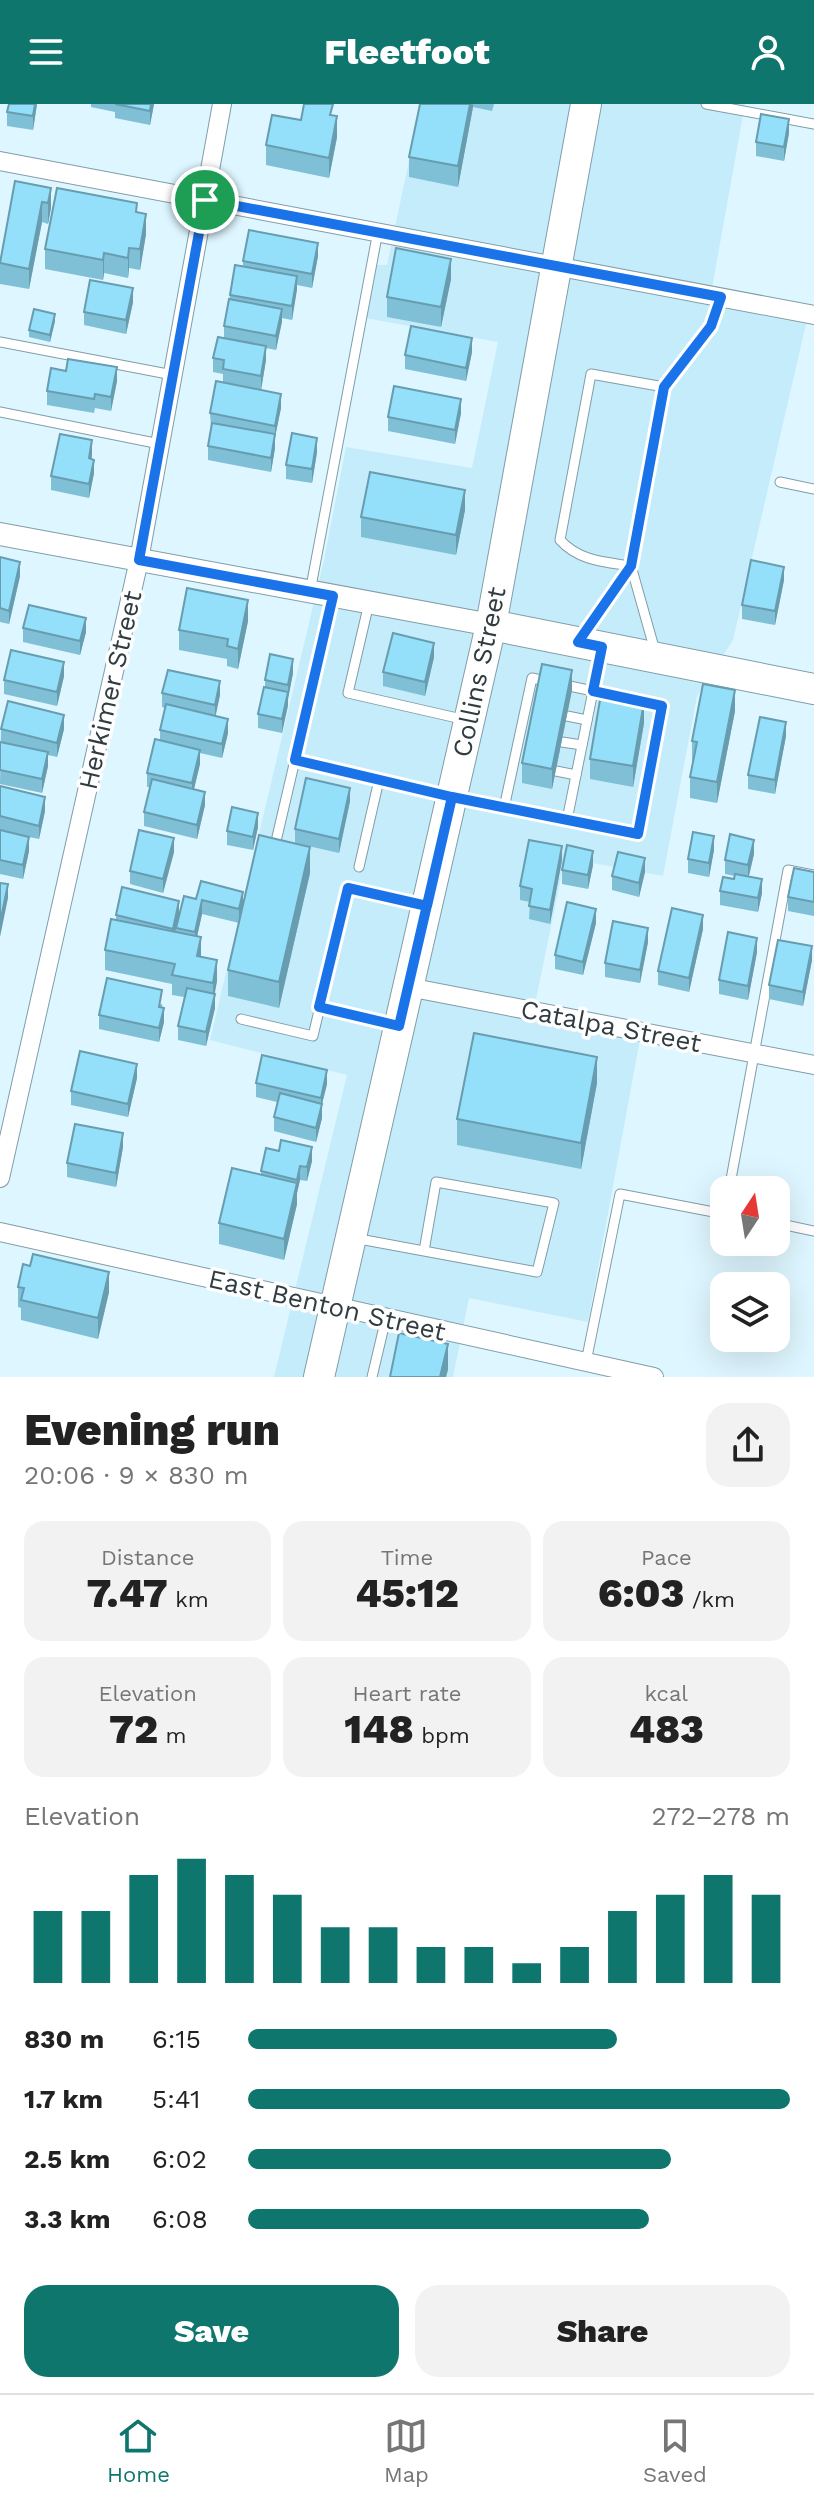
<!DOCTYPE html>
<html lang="en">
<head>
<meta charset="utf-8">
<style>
	:root { --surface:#fff; --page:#f2f2f2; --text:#222; --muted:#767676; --line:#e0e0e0; --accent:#0f766e }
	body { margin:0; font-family:"Work Sans",sans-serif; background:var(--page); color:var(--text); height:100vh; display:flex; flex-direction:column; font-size:30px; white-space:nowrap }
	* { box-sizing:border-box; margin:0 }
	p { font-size:26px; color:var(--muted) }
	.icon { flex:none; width:44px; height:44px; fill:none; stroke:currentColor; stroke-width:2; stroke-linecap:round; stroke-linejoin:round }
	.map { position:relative; height:1273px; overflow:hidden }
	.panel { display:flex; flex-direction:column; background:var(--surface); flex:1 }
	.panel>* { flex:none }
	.needle { width:52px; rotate:12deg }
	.controls { position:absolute; left:710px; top:1072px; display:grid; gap:16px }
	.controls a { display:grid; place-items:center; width:80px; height:80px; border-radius:16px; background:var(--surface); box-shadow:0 8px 32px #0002; font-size:40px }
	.pin { position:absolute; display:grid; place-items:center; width:68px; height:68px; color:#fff; margin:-34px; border:4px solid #fff; border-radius:50%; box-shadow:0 2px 8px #0007 }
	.round { display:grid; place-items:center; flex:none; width:84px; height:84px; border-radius:24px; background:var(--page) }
	.overview { display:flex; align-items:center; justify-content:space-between; height:136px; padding:0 24px }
	h1 { font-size:44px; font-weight:800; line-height:60px }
	.figures { display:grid; grid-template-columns:repeat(3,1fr); gap:12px; height:136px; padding:8px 24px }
	.figures div { display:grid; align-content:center; border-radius:20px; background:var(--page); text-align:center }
	.figures b { font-size:40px; font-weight:800 }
	.figures small { font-size:22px; font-weight:400 }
	.figures p { font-size:22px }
	.chart { height:224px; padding:16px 24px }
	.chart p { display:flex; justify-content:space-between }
	.chart svg { width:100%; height:144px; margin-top:8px; stroke:var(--accent); stroke-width:6 }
	.action { display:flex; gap:16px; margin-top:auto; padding:16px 24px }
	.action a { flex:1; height:92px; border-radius:24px; background:var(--accent); color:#fff; font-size:32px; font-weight:800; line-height:92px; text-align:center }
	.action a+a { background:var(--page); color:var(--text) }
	ul { padding:0 24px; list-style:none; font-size:26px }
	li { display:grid; grid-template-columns:128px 96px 1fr; align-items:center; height:60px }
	li i { height:20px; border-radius:10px; background:var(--accent) }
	header { display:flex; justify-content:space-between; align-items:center; height:104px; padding:0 24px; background:var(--accent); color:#fff; font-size:36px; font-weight:800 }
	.tab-bar { display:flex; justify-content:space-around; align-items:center; height:112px; border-top:2px solid var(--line); background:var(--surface); font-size:22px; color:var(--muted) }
	.tab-bar a { display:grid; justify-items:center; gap:4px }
	.tab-bar .active { color:var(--accent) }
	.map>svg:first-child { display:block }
	.built { fill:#c5ecfa }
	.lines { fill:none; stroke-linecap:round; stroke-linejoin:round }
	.service-casing { stroke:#819da8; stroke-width:11 }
	.minor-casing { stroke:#819da8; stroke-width:20 }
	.tertiary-casing { stroke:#819da8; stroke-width:24 }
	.primary-casing { stroke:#819da8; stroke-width:32 }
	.service { stroke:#fff; stroke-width:9 }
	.minor { stroke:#fff; stroke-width:18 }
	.tertiary { stroke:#fff; stroke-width:22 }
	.primary { stroke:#fff; stroke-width:30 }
	.wall { fill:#7fc0d7 }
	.shaded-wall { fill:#689caf }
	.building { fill:#94dffa; stroke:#689caf; stroke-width:2 }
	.route-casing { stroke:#fff; stroke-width:16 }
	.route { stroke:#1a73e8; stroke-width:10 }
	.labels { text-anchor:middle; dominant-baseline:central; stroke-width:7; stroke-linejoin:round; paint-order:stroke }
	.street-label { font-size:26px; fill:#303c40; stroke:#fefefe }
</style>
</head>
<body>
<header><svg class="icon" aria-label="menu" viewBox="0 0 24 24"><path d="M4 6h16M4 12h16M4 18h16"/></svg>Fleetfoot<svg class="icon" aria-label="person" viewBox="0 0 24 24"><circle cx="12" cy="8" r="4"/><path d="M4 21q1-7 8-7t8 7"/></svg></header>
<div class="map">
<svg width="814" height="1273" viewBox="0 0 814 1273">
	<rect width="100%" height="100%" fill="#def6ff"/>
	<polygon class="built" points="421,0 745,0 709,201 806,220 733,536 697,592 663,772 565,754 534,905 642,924 588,1218 469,1194 453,1273 274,1273 347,971 210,936 324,456 346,343 472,364 498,238 365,214 376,161 387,161"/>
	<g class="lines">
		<defs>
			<g id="service">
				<polyline points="706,0 814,20"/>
				<polyline points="0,238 173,271"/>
				<path d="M664 283 591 270 560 436C579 457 605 458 631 462L664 283 711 222 721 193"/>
				<polyline points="0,308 160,340"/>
				<polyline points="780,378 814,385"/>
				<polyline points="310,488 378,127"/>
				<polyline points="369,499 348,589 466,616"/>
				<polyline points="582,532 631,462 655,547"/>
				<polyline points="567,612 587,616"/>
				<polyline points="562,638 582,641"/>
				<polyline points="295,656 333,492"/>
				<polyline points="556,667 576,671"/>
				<polyline points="504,704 532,574 593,587 567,716"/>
				<polyline points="277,733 295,656 379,676"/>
				<polyline points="359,763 379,676 638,730 662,602 593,587 601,546"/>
				<polyline points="319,903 394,921"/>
				<polyline points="241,915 313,932 348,784 421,801"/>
				<polyline points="729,1086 788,766 814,771"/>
				<polyline points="776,1119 814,1127"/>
				<polyline points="354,1134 537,1168 554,1099 436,1078 424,1147"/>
				<polyline points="586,1258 620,1090 724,1110"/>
				<polyline points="372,1273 386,1214"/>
			</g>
			<g id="minor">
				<polyline points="0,57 814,211"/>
				<polyline points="408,883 814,961"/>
				<polyline points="0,1074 139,456 222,0"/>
				<polyline points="0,1128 654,1273"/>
			</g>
			<polyline id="tertiary" points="0,430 491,521"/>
			<g id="primary">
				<polyline points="491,521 814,585"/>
				<polyline points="319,1273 491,521 586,0"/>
			</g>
		</defs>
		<use href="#service" class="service-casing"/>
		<use href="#minor" class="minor-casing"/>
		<use href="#tertiary" class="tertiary-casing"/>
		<use href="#primary" class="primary-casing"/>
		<use href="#service" class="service"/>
		<use href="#minor" class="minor"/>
		<use href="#tertiary" class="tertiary"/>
		<use href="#primary" class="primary"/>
	</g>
	<g class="wall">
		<polygon points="37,0 33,26 7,22 7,8"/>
		<polygon points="91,0 154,0 150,21 115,14 115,8 91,3"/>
		<polygon points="420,0 494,0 492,7 473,3 458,83 409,73 409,53"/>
		<polygon points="333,11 337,33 329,74 266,61 266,41 301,16"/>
		<polygon points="789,29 784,57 756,52 756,38"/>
		<polygon points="51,84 51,104 48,120 42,118 29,185 0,180 0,156"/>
		<polygon points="137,108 146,130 140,166 129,164 128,174 104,169 103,176 45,165 45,145"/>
		<polygon points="318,152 312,184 297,181 292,216 282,214 276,246 266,244 266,256 261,286 281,304 275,333 275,344 271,368 208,356 208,342 211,323 210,309 223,279 223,270 213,268 213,254 224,234 224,222 230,191 243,162 243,157"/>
		<polygon points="451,175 441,223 387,213 387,193"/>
		<polygon points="133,198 126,230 84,221 84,208"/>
		<polygon points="55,217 50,238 29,233 29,226"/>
		<polygon points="472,248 466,277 405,265 405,251"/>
		<polygon points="117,277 111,307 95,304 94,309 47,301 47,287"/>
		<polygon points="461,309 455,340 388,327 388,313"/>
		<polygon points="317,348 312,379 286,375 286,361"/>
		<polygon points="92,350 92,355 94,369 89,394 51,386 51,372"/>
		<polygon points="465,406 456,451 361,433 361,413"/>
		<polygon points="0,453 20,472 9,520 0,518"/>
		<polygon points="784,476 775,521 742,515 742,501"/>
		<polygon points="248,517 238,565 227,562 227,555 179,546 179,526"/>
		<polygon points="23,524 86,528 80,551 23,538"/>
		<polygon points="434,553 425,592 383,582 383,568"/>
		<polygon points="293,569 282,629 258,624 258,610 265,583 265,576"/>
		<polygon points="64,572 57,602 4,590 4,576"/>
		<polygon points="572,586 552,685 522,679 522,659"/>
		<polygon points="162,589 220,591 215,612 228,629 222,654 200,649 200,660 194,685 205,701 197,735 144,722 144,708 150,683 147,683 147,669 160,636 160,626 165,604 162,603"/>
		<polygon points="735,607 717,699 690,694 690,673 693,658 692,657 692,637"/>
		<polygon points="644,619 633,683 590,675 590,655"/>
		<polygon points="1,625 64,625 57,653 48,651 48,662 42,689 0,680"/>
		<polygon points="786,632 775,690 748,685 748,671"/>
		<polygon points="0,682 45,707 39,735 29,733 29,747 23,775 0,770"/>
		<polygon points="350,697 339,749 295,739 295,725"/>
		<polygon points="258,723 253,746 227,741 227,727"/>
		<polygon points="714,746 709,773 688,769 688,755"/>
		<polygon points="174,748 163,789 130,780 130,767"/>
		<polygon points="754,750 749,772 762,789 758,808 720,801 720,787 734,775 735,772 725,770 725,756"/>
		<polygon points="562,756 550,820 529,815 530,798 520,796 520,782"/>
		<polygon points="593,761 588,785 562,780 562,766"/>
		<polygon points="645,768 639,793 612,786 612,772"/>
		<polygon points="814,768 814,812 788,807 788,793"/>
		<polygon points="310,769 279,904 228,892 228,866 239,819 202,810 197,832 201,853 217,877 214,890 215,904 206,942 178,936 178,922 184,893 172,891 172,880 105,866 105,846 116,816 116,811 179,797 175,828 176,828 176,824 196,795 243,800"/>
		<polygon points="596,819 583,871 555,865 555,851"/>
		<polygon points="703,825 689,888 658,881 658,867"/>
		<polygon points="648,838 640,879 605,873 605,859"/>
		<polygon points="757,848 748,896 719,890 719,876"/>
		<polygon points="812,856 803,902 769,895 769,881"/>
		<polygon points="162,900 164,918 159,938 99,925 99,911"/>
		<polygon points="137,974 128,1013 71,1001 71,987"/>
		<polygon points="256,979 327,980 322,1000 322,1014 316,1038 274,1027 274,1013 277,998 256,993"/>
		<polygon points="597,979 581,1065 457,1041 457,1015"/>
		<polygon points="123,1043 116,1083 67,1073 67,1059"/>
		<polygon points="312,1057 307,1077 300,1076 297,1089 297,1100 284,1156 219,1140 219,1119 261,1071 261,1067"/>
		<polygon points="18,1183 109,1188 98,1235 21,1216 21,1204 18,1203"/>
	</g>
	<g class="shaded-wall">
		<polygon points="35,0 37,0 33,26 33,12"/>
		<polygon points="151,0 154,0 150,21 150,7"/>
		<polygon points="470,0 473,0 473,3 458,83 458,62"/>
		<polygon points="337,12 337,33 329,74 329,54"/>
		<polygon points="789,15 789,29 784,57 784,43"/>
		<polygon points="51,84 51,104 48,120 48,99"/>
		<polygon points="42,98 42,118 29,185 29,165"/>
		<polygon points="146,110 146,130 140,166 140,145"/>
		<polygon points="318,139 318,152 312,184 312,170"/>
		<polygon points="129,144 129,164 128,174 128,154"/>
		<polygon points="104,149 104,169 103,176 103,156"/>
		<polygon points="451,155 451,175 441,223 441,203"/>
		<polygon points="297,172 297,186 292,216 292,202"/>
		<polygon points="133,184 133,198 126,230 126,216"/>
		<polygon points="282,205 282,218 276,246 276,232"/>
		<polygon points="55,210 55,217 50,238 50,231"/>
		<polygon points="472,234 472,248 466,277 466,264"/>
		<polygon points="266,242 266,256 261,286 261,272"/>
		<polygon points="117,263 117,277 111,307 111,293"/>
		<polygon points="281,290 281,304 275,333 275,344 271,368 271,354 275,334 275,322"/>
		<polygon points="461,295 461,309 455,340 455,326"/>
		<polygon points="317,334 317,348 312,379 312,365"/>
		<polygon points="92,336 92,350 89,368 89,354"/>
		<polygon points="94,356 94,369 89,394 89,380"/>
		<polygon points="465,386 465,406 456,451 456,431"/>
		<polygon points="20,458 20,472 9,520 9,507"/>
		<polygon points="784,463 784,476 775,521 775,507"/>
		<polygon points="248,496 248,517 238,565 238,545"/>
		<polygon points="86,514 86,528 80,551 80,537"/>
		<polygon points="434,539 434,553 425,592 425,578"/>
		<polygon points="293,555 293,569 288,594 288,581"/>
		<polygon points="64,558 64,572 57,602 57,588"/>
		<polygon points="572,566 572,586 552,685 552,665"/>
		<polygon points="220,577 220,591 215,615 215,601"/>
		<polygon points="735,586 735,607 717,699 717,678"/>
		<polygon points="288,588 288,602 282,629 282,615"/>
		<polygon points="644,598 644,619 633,683 633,662"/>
		<polygon points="64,611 64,625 57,653 57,639"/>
		<polygon points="228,615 228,629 222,654 222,640"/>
		<polygon points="786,618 786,632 775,690 775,676"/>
		<polygon points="200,646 200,660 192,693 192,679"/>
		<polygon points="48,648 48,662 42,689 42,675"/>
		<polygon points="350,684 350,697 339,749 339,735"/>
		<polygon points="205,688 205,701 197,735 197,721"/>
		<polygon points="45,693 45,707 39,735 39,722"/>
		<polygon points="258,709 258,723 253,746 253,733"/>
		<polygon points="714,732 714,746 709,773 709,759"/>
		<polygon points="29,733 29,747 23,775 23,761"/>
		<polygon points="174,734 174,748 163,789 163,775"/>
		<polygon points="754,736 754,750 748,775 748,761"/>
		<polygon points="562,742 562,756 550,820 550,806"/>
		<polygon points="310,743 310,769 279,904 279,878"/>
		<polygon points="593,747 593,761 588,785 588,771"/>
		<polygon points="645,754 645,768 639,793 639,779"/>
		<polygon points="762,775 762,789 758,808 758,794"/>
		<polygon points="8,780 8,794 0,833 0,819"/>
		<polygon points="243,788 243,802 239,819 239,805"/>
		<polygon points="202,796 202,810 195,842 195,828"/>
		<polygon points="179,797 179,811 173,839 173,825"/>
		<polygon points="596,805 596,819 583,871 583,858"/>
		<polygon points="703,811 703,825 689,888 689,874"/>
		<polygon points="648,824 648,838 640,879 640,866"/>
		<polygon points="201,833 201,853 197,852"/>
		<polygon points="757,834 757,848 748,896 748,882"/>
		<polygon points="812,842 812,856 803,902 803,888"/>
		<polygon points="217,856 217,877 214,894 215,890 215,904 206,942 206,928 213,899 213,879"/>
		<polygon points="164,904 164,918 159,938 159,924"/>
		<polygon points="597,953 597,979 581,1065 581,1039"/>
		<polygon points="137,960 137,974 128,1013 128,1000"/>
		<polygon points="327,966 327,980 322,1000 322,1014 316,1038 316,1024 321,1007 321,994"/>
		<polygon points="123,1029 123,1043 116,1083 116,1069"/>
		<polygon points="312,1043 312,1057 307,1077 307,1063"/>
		<polygon points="300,1062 300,1076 297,1089 297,1100 284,1156 284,1135"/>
		<polygon points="109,1168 109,1188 98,1235 98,1214"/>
		<polygon points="448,1240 448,1266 446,1273 440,1273"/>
	</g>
	<g class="building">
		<polygon points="9,0 35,0 33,12 7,8"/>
		<polygon points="115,0 151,0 150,7"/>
		<polygon points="304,0 333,0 330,11 337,12 329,54 266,41 272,11 301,16"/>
		<polygon points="420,0 470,0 458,62 409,53"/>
		<polygon points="761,10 789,15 784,43 756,38"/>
		<polygon points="15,77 51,84 48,99 42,98 29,165 0,159"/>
		<polygon points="57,84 137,99 136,108 146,110 140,145 129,144 128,154 104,149 103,156 45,145"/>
		<polygon points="249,126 318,139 312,170 243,157"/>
		<polygon points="396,144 451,155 441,203 387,193"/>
		<polygon points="235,161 297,172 292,202 230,191"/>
		<polygon points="90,176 133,184 126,216 84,208"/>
		<polygon points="229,195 282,205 276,232 224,222"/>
		<polygon points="34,205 55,210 50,231 29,226"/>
		<polygon points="411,222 472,234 466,264 405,251"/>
		<polygon points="218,233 266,242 261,272 223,265 224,256 213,254"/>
		<polygon points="68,255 117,263 111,293 95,290 94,295 47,287 51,264 66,267"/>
		<polygon points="216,277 281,290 275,322 210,309"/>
		<polygon points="394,282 461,295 455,326 388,313"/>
		<polygon points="212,319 275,330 271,354 208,342"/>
		<polygon points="292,329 317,334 312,365 286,361"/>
		<polygon points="60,330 92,336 89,354 94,356 89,380 51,372"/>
		<polygon points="370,368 465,386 456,431 361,413"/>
		<polygon points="0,453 20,458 9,507 0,504"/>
		<polygon points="751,456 784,463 775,507 742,501"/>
		<polygon points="187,484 248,496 238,545 227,542 228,535 179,526"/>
		<polygon points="29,501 86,514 80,537 23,524"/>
		<polygon points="393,529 434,539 425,578 383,568"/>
		<polygon points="11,546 64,558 57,588 4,576"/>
		<polygon points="270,550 293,555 288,581 265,576"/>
		<polygon points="542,560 572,566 552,665 522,659"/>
		<polygon points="168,566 220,577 215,601 162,589"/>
		<polygon points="703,580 735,586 717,678 690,673 697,638 692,637"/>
		<polygon points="264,583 288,588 282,615 258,610"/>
		<polygon points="601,590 644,598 633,662 590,655"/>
		<polygon points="8,597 64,611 57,639 1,625"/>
		<polygon points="166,600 228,615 222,640 160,626"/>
		<polygon points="760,613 786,618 775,676 748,671"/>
		<polygon points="155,635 200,646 192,679 147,669"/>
		<polygon points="0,638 48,648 42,675 0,666"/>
		<polygon points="306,674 350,684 339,735 295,725"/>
		<polygon points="152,675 205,688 197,721 144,708"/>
		<polygon points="0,682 45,693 39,722 0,712"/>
		<polygon points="232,703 258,709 253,733 227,727"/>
		<polygon points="0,726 29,733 23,761 0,756"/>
		<polygon points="139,726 174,734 163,775 130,767"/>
		<polygon points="693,728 714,732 709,759 688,755"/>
		<polygon points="730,730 754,736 748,761 725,756"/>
		<polygon points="259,731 310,743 279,878 228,866"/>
		<polygon points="529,736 562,742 550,806 529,802 532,785 520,782"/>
		<polygon points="567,741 593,747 588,771 562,766"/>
		<polygon points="618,748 645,754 639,779 612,772"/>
		<polygon points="794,764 814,768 814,798 788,793"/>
		<polygon points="735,770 762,775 758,794 720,787 723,773 734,775"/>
		<polygon points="201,777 243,788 239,805 202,796 195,828 176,824 184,792 196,795"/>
		<polygon points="0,779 8,780 0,819"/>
		<polygon points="122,783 179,797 173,825 116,811"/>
		<polygon points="567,798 596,805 583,858 555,851"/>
		<polygon points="672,804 703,811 689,874 658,867"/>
		<polygon points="111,815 201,833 197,852 217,856 213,879 172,871 175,860 105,846"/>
		<polygon points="613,817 648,824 640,866 605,859"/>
		<polygon points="728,828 757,834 748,882 719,876"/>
		<polygon points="778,836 812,842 803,888 769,881"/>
		<polygon points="107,874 162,886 159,903 164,904 159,924 99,911"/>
		<polygon points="187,884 215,890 206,928 178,922"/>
		<polygon points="474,929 597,953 581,1039 457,1015"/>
		<polygon points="80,947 137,960 128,1000 71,987"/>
		<polygon points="262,951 327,966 321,994 256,979"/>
		<polygon points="280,989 322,1000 316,1024 274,1013"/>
		<polygon points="75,1020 123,1029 116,1069 67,1059"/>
		<polygon points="281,1036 312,1043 307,1063 300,1062 297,1076 261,1067 266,1044 279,1047"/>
		<polygon points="232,1064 297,1079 284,1135 219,1119"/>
		<polygon points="33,1150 109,1168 98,1214 21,1196 24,1184 18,1183 23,1160 30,1162"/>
		<polygon points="399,1229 448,1240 440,1273 390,1273"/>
	</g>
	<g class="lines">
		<defs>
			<polyline id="route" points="205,96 139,456 333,492 295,656 452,693 427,802 348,784 319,903 399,922 452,693 638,730 662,602 593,587 602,543 578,538 631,462 664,283 711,222 721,193 205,96"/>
		</defs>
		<use href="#route" class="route-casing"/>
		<use href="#route" class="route"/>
	</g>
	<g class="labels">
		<g class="street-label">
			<text transform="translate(479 568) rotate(-78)">Collins Street</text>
			<text transform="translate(110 586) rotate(-77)">Herkimer Street</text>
			<text transform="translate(611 922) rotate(11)">Catalpa Street</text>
			<text transform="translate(327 1201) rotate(13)">East Benton Street</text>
		</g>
	</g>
</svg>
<div class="controls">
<a><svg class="needle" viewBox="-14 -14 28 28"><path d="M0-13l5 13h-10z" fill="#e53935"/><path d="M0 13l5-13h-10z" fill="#767676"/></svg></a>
<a><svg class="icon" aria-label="layers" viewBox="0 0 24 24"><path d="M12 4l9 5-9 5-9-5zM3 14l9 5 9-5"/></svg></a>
</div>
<div class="pin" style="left:205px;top:96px;background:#1e9e55"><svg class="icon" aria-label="arrive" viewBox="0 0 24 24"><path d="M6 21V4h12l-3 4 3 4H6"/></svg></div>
</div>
<section class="panel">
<div class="overview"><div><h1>Evening run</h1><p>20:06 · 9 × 830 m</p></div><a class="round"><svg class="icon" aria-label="share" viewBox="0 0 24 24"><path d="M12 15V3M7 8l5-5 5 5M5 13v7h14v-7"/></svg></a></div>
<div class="figures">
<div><p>Distance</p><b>7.47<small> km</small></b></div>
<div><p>Time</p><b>45:12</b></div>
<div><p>Pace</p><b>6:03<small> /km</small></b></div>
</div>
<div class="figures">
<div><p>Elevation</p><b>72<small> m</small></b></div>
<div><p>Heart rate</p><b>148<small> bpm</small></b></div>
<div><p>kcal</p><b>483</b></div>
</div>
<div class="chart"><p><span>Elevation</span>272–278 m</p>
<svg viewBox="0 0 160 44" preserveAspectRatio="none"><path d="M5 44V22M15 44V22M25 44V11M35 44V6M45 44V11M55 44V17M65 44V27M75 44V27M85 44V33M95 44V33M105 44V38M115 44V33M125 44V22M135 44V17M145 44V11M155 44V17"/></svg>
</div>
<ul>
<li><b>830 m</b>6:15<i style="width:68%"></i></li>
<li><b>1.7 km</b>5:41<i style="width:100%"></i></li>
<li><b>2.5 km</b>6:02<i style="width:78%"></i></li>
<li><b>3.3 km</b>6:08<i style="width:74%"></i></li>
</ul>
<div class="action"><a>Save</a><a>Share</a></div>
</section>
<nav class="tab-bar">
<a class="active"><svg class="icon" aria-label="home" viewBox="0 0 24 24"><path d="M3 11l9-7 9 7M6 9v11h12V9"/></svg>Home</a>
<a><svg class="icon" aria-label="map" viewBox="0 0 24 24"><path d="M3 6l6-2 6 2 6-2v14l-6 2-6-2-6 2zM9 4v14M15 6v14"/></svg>Map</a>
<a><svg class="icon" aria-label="saved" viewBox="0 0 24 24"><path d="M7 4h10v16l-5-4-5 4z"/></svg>Saved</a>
</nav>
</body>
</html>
